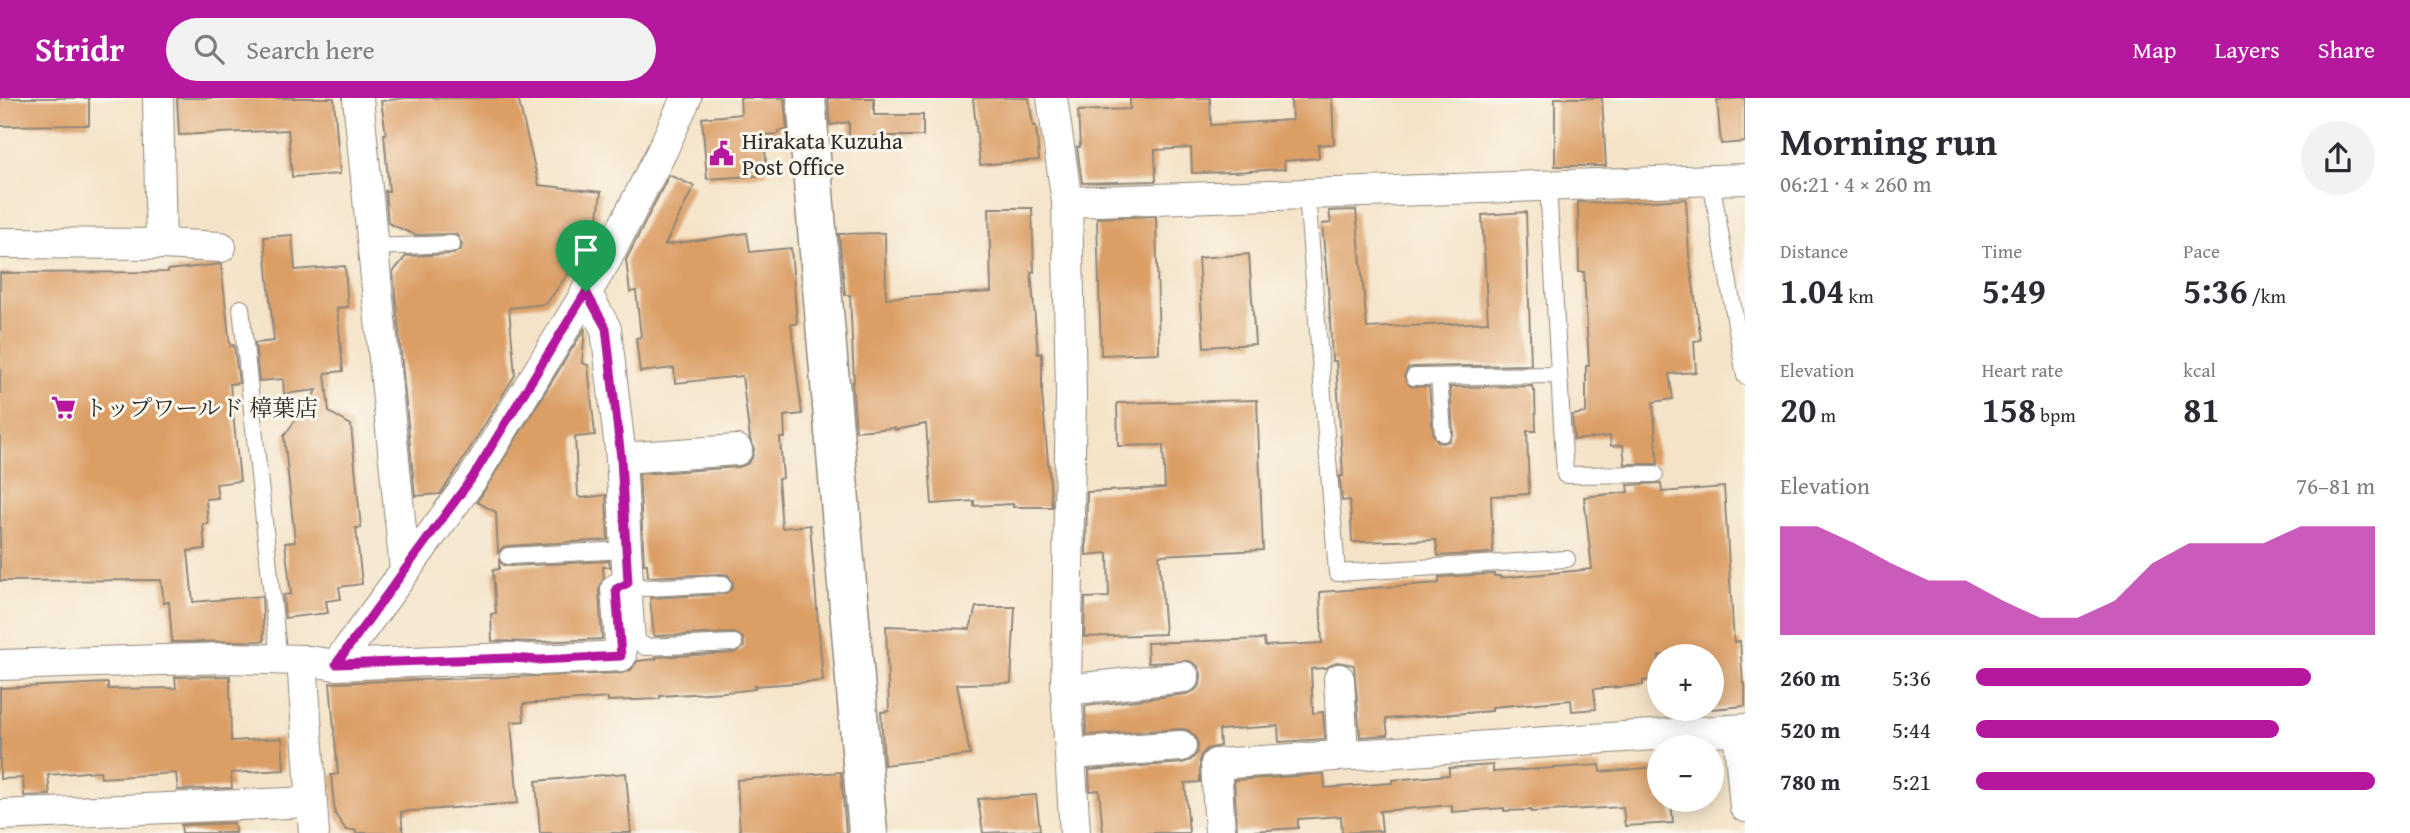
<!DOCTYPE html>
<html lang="en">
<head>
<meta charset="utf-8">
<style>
	:root { --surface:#fff; --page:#f2f2f3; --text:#2b2b33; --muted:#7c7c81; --accent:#b5179e }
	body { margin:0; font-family:"Gentium Book Plus","Noto Serif JP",serif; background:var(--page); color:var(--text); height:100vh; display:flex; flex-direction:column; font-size:26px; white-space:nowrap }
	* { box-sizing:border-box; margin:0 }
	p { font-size:23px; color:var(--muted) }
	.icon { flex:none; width:38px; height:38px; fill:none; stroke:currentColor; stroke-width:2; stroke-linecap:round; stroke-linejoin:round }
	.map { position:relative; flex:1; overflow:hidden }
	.sheet { display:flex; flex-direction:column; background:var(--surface); width:665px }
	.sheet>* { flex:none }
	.buttons { position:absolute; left:1647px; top:546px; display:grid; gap:14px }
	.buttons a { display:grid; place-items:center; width:77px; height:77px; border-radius:50%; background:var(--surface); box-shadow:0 4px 18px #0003; font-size:35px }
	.pin { position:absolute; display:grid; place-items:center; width:60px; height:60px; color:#fff; margin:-72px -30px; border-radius:50% 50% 50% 0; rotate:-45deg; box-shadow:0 0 7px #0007 }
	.pin .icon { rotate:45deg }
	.round { display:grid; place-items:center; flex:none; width:74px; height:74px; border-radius:37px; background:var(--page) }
	.headline { display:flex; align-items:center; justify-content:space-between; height:119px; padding:0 35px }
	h1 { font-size:38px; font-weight:700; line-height:52px }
	.metrics { display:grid; grid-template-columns:repeat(3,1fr); gap:10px; height:119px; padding:7px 35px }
	.metrics div { display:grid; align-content:center }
	.metrics b { font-size:35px; font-weight:700 }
	.metrics small { font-size:19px; font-weight:400 }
	.metrics p { font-size:19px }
	.chart { height:196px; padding:14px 35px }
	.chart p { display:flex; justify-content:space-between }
	.chart svg { width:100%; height:126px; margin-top:7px; fill:var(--accent); opacity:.7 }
	ul { padding:0 35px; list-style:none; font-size:23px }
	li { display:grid; grid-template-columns:112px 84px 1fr; align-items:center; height:52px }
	li i { height:18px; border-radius:9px; background:var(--accent) }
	header { display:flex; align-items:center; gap:42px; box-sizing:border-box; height:98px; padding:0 35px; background:var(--accent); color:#fff }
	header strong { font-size:33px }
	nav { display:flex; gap:38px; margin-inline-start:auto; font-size:24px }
	.search { width:490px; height:63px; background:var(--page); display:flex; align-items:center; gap:18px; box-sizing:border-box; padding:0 24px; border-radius:38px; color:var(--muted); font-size:26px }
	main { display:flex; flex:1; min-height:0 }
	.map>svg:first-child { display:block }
	.building { fill:#db9f66 }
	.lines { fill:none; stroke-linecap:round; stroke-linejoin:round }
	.lane-casing { stroke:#90877a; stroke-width:18 }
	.street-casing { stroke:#90877a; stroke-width:32 }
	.secondary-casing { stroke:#90877a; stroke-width:41 }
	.lane { stroke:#fff; stroke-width:16 }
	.street { stroke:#fff; stroke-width:30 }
	.secondary { stroke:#fff; stroke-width:38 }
	.route-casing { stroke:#fff; stroke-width:14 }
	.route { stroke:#b5179e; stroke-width:9 }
	.labels { text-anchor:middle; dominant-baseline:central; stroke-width:6; stroke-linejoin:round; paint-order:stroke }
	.poi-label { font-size:23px; fill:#2b2b2b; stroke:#fbf7ec; text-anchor:start }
</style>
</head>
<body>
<header>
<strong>Stridr</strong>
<div class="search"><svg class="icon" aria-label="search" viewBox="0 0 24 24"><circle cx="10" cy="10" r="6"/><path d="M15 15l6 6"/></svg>Search here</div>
<nav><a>Map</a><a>Layers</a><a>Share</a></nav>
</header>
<main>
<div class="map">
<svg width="1745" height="735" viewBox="0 0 1745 735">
	<rect width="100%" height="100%" fill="#fbf7ec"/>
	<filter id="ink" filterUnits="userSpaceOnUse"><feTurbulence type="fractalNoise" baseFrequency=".0143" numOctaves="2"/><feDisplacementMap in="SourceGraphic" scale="14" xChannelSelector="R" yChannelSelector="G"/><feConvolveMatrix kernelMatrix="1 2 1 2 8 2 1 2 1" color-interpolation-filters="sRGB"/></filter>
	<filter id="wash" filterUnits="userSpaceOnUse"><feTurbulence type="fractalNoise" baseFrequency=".00686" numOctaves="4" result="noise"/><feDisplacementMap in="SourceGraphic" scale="28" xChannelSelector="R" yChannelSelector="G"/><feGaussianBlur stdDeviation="1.57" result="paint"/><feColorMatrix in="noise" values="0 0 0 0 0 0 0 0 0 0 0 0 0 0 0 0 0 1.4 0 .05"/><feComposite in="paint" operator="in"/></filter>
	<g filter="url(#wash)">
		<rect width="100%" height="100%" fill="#f4e3c8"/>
		<g id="blocks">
			<g class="building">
				<polygon points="0,0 89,0 89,27 0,28"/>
				<polygon points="177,0 334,0 340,76 292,79 288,32 179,37"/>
				<polygon points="406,0 518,0 539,87 601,94 596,137 546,206 509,210 515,277 458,370 440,396 415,398 393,174 406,158 453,156 461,151 462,146 456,136 415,137 388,125 385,93 389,93 384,36 386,36 381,3"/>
				<polygon points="740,0 784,0 787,32 778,33 778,36 764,37 767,77 707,81 702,20 741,16"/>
				<polygon points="828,0 874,0 874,17 923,17 923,38 874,38 874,41 849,41 849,24 830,27"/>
				<polygon points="973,0 1029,0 1033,28 1036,28 1039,62 980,67"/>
				<polygon points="1130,0 1210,0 1211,27 1292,22 1291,0 1332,0 1334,46 1318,47 1319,60 1284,63 1285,71 1234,74 1192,75 1191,50 1155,52 1156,83 1082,85 1077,49 1080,49 1078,13 1130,11"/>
				<polygon points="1555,0 1602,0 1606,68 1555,68"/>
				<polygon points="1745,0 1745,44 1721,46 1717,2"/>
				<polygon points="669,77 694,88 665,147 747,135 750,154 791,150 797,226 791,226 802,316 784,318 785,340 780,340 783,380 778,381 782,430 810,427 823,583 754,588 755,591 739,593 660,598 660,601 608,603 608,600 523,606 524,623 511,624 518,705 401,714 403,735 356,735 356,732 346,732 335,716 331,677 338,676 330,585 622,575 631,572 637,563 656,561 656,559 734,555 744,549 743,540 734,535 654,538 650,500 724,496 732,491 733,485 728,477 722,476 648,479 647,466 644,466 639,376 739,369 747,366 752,360 754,351 750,341 742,278 675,285 674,270 640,274 636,240 641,239 636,193 630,194 626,162"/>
				<polygon points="1686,101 1689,157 1701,242 1694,243 1696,274 1669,276 1673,301 1653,304 1658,366 1625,366 1623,347 1611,348 1610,338 1574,342 1572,317 1586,315 1586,268 1589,268 1584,174 1579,174 1578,104 1619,105"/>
				<polygon points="989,110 1032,110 1034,174 1031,174 1038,256 1042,255 1042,296 1052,409 1013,409 1013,406 974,408 974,403 932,406 926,326 895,332 895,330 856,333 852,284 854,284 850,197 845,197 839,136 885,135 886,200 991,194"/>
				<polygon points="1356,112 1367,230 1488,224 1482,117 1526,114 1531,267 1414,269 1408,270 1404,278 1410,288 1429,289 1433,336 1438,344 1443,345 1449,343 1453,335 1450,289 1532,288 1533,293 1535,293 1536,333 1527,333 1529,396 1491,398 1493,455 1438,458 1436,442 1352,444 1350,402 1342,403 1340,383 1340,378 1343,378 1336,263 1332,263 1329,202 1322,126 1331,125 1329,113"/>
				<polygon points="1156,118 1159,255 1101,257 1097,120"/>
				<polygon points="292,137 295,172 345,168 348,209 337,210 343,273 325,275 329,314 351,327 361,430 356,430 362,486 339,489 341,501 326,503 328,515 285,520 283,497 291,496 285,445 295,444 284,338 317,292 284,296 283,281 259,283 255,245 274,243 264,139"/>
				<polygon points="1249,156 1255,246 1204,249 1198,160"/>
				<polygon points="221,166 230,248 234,247 239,285 230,286 240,383 216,386 218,400 206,401 208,426 203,426 205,451 188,453 193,504 262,498 264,543 172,544 169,504 164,505 161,482 0,483 0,175 168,174 168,172"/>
				<polygon points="585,230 582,265 588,267 595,337 575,339 578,398 581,400 606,397 608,442 507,448 502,450 498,455 496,414 477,404"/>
				<polygon points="1257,302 1263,452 1159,457 1165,536 1084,539 1085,500 1109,499 1108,455 1086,457 1087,394 1165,390 1163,347 1118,348 1117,305"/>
				<polygon points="1661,385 1662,394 1724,389 1734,544 1740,543 1743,586 1745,585 1745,608 1712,611 1712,558 1708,558 1708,556 1659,558 1659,581 1643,583 1643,587 1594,591 1596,611 1572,613 1571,602 1492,609 1492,613 1386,621 1388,637 1360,639 1354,567 1337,564 1326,570 1311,571 1313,615 1323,614 1325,641 1279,644 1278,628 1219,632 1220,648 1207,651 1200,659 1200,684 1185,685 1189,735 1103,735 1099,692 1090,693 1089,672 1182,665 1191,662 1197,655 1198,646 1195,638 1188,632 1180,631 1086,637 1085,608 1186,596 1194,593 1200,587 1201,576 1198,568 1190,563 1148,565 1147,545 1264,541 1265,548 1322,545 1320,494 1439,485 1439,479 1494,476 1494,478 1500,478 1500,480 1592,471 1584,399 1629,394 1628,387"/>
				<polygon points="499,462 503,467 509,468 609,463 610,469 603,469 604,480 599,492 602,541 539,544 492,543 491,516 496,515 493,472 499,471"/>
				<polygon points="976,509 1015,509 1011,585 957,586 970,657 884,667 881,614 889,613 886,528 970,531"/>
				<polygon points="230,578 231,643 282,640 284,672 231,675 232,690 178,692 176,675 101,680 100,673 48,677 50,697 24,698 23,680 0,681 0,590 108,585 108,591 176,590 175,579"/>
				<polygon points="1493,667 1493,674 1600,667 1600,674 1659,669 1659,702 1671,702 1673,725 1625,728 1623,709 1531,714 1531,712 1504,713 1504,710 1452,714 1452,707 1380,713 1382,733 1342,735 1341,718 1298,721 1298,730 1237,734 1234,682 1324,676 1325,690 1392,685 1392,682 1449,677 1449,670"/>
				<polygon points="841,674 846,735 740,735 737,682"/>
				<polygon points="626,675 631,735 540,735 536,683"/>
				<polygon points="1036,697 1040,732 983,735 978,701"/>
				<polygon points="234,725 235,735 182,735 181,727"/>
			</g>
		</g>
	</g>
	<g filter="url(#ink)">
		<use href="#blocks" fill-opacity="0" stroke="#90877a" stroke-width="2"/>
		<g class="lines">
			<defs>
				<g id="lane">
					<polyline points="1711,82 1745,278"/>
					<polyline points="1548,88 1565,377 1655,376"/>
					<polyline points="1307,96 1337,475 1567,461"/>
					<polyline points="374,149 452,146"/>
					<polyline points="241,210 279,562"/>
					<polyline points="1414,279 1559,277"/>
					<polyline points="1439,279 1443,335"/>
					<polyline points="508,458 626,452"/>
					<polyline points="628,485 646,490 723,486"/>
					<polyline points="633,487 637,543 645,549 734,545"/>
				</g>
				<g id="street">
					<polyline points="158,0 161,146"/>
					<polyline points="358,0 405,472"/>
					<polyline points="1052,0 1067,104 1071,295 1066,592 1075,735"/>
					<polyline points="1067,104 1745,81"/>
					<polyline points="0,145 161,146 221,149"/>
					<polyline points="621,360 737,352"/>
					<polyline points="302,562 314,735"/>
					<polyline points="0,567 227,560 302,562 336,567 473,380 605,164 662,53 686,0"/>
					<polyline points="336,567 512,560 539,562 621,558 616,491 628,485 621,360 606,231 586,194"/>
					<polyline points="1339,581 1343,657"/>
					<polyline points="1066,592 1184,579"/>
					<polyline points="1738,632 1745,709"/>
					<polyline points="1070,656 1181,648"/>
					<polyline points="0,717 312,704"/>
					<polyline points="1220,735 1216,666 1745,631"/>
				</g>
				<polyline id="secondary" points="806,0 868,735"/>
			</defs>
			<use href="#lane" class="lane-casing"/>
			<use href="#street" class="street-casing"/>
			<use href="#secondary" class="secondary-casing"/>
			<use href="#lane" class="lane"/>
			<use href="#street" class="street"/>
			<use href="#secondary" class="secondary"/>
		</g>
	</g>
	<g class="lines" filter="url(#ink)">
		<defs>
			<polygon id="route" points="586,194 606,230 621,360 628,485 616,491 621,558 539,562 512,560 336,566 472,380"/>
		</defs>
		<use href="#route" class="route-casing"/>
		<use href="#route" class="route"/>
	</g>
	<defs>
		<symbol id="civic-bare" viewBox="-9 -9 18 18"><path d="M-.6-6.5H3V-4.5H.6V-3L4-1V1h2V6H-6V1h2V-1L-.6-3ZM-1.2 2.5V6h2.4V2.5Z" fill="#b5179e" stroke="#fbf7ec" stroke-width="2.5" paint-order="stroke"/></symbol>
		<symbol id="supermarket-bare" viewBox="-9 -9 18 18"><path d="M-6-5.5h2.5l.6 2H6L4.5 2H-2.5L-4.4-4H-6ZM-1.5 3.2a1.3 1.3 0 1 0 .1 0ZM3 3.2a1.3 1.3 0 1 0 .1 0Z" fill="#b5179e" stroke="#fbf7ec" stroke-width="2.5" paint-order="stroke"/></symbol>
	</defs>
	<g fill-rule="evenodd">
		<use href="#civic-bare" x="704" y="38" width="35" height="35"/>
		<use href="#supermarket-bare" x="46" y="292" width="35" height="35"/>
	</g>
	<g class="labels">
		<g class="poi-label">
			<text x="742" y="42">Hirakata Kuzuha<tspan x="742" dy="26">Post Office</tspan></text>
			<text x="84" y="309">トップワールド 樟葉店</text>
		</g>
	</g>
</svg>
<div class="buttons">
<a>+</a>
<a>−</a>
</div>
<div class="pin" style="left:586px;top:194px;background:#1e9e55"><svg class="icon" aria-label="arrive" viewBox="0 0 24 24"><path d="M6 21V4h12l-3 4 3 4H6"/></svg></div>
</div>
<section class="sheet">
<div class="headline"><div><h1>Morning run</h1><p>06:21 · 4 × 260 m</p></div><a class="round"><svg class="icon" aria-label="share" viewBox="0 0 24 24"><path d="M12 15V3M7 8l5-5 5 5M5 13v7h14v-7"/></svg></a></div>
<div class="metrics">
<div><p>Distance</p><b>1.04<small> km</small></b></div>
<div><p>Time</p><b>5:49</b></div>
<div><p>Pace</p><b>5:36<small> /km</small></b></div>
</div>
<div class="metrics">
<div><p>Elevation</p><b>20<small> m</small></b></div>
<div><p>Heart rate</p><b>158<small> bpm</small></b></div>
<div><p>kcal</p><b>81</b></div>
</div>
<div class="chart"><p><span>Elevation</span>76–81 m</p>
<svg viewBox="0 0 160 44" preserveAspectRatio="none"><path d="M0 44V6L10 6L20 12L30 19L40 25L50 25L60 32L70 38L80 38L90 32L100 19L110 12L120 12L130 12L140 6L150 6L160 6V44z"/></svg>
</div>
<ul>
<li><b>260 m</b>5:36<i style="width:84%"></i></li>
<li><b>520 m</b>5:44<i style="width:76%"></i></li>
<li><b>780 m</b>5:21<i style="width:100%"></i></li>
</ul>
</section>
</main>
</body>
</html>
